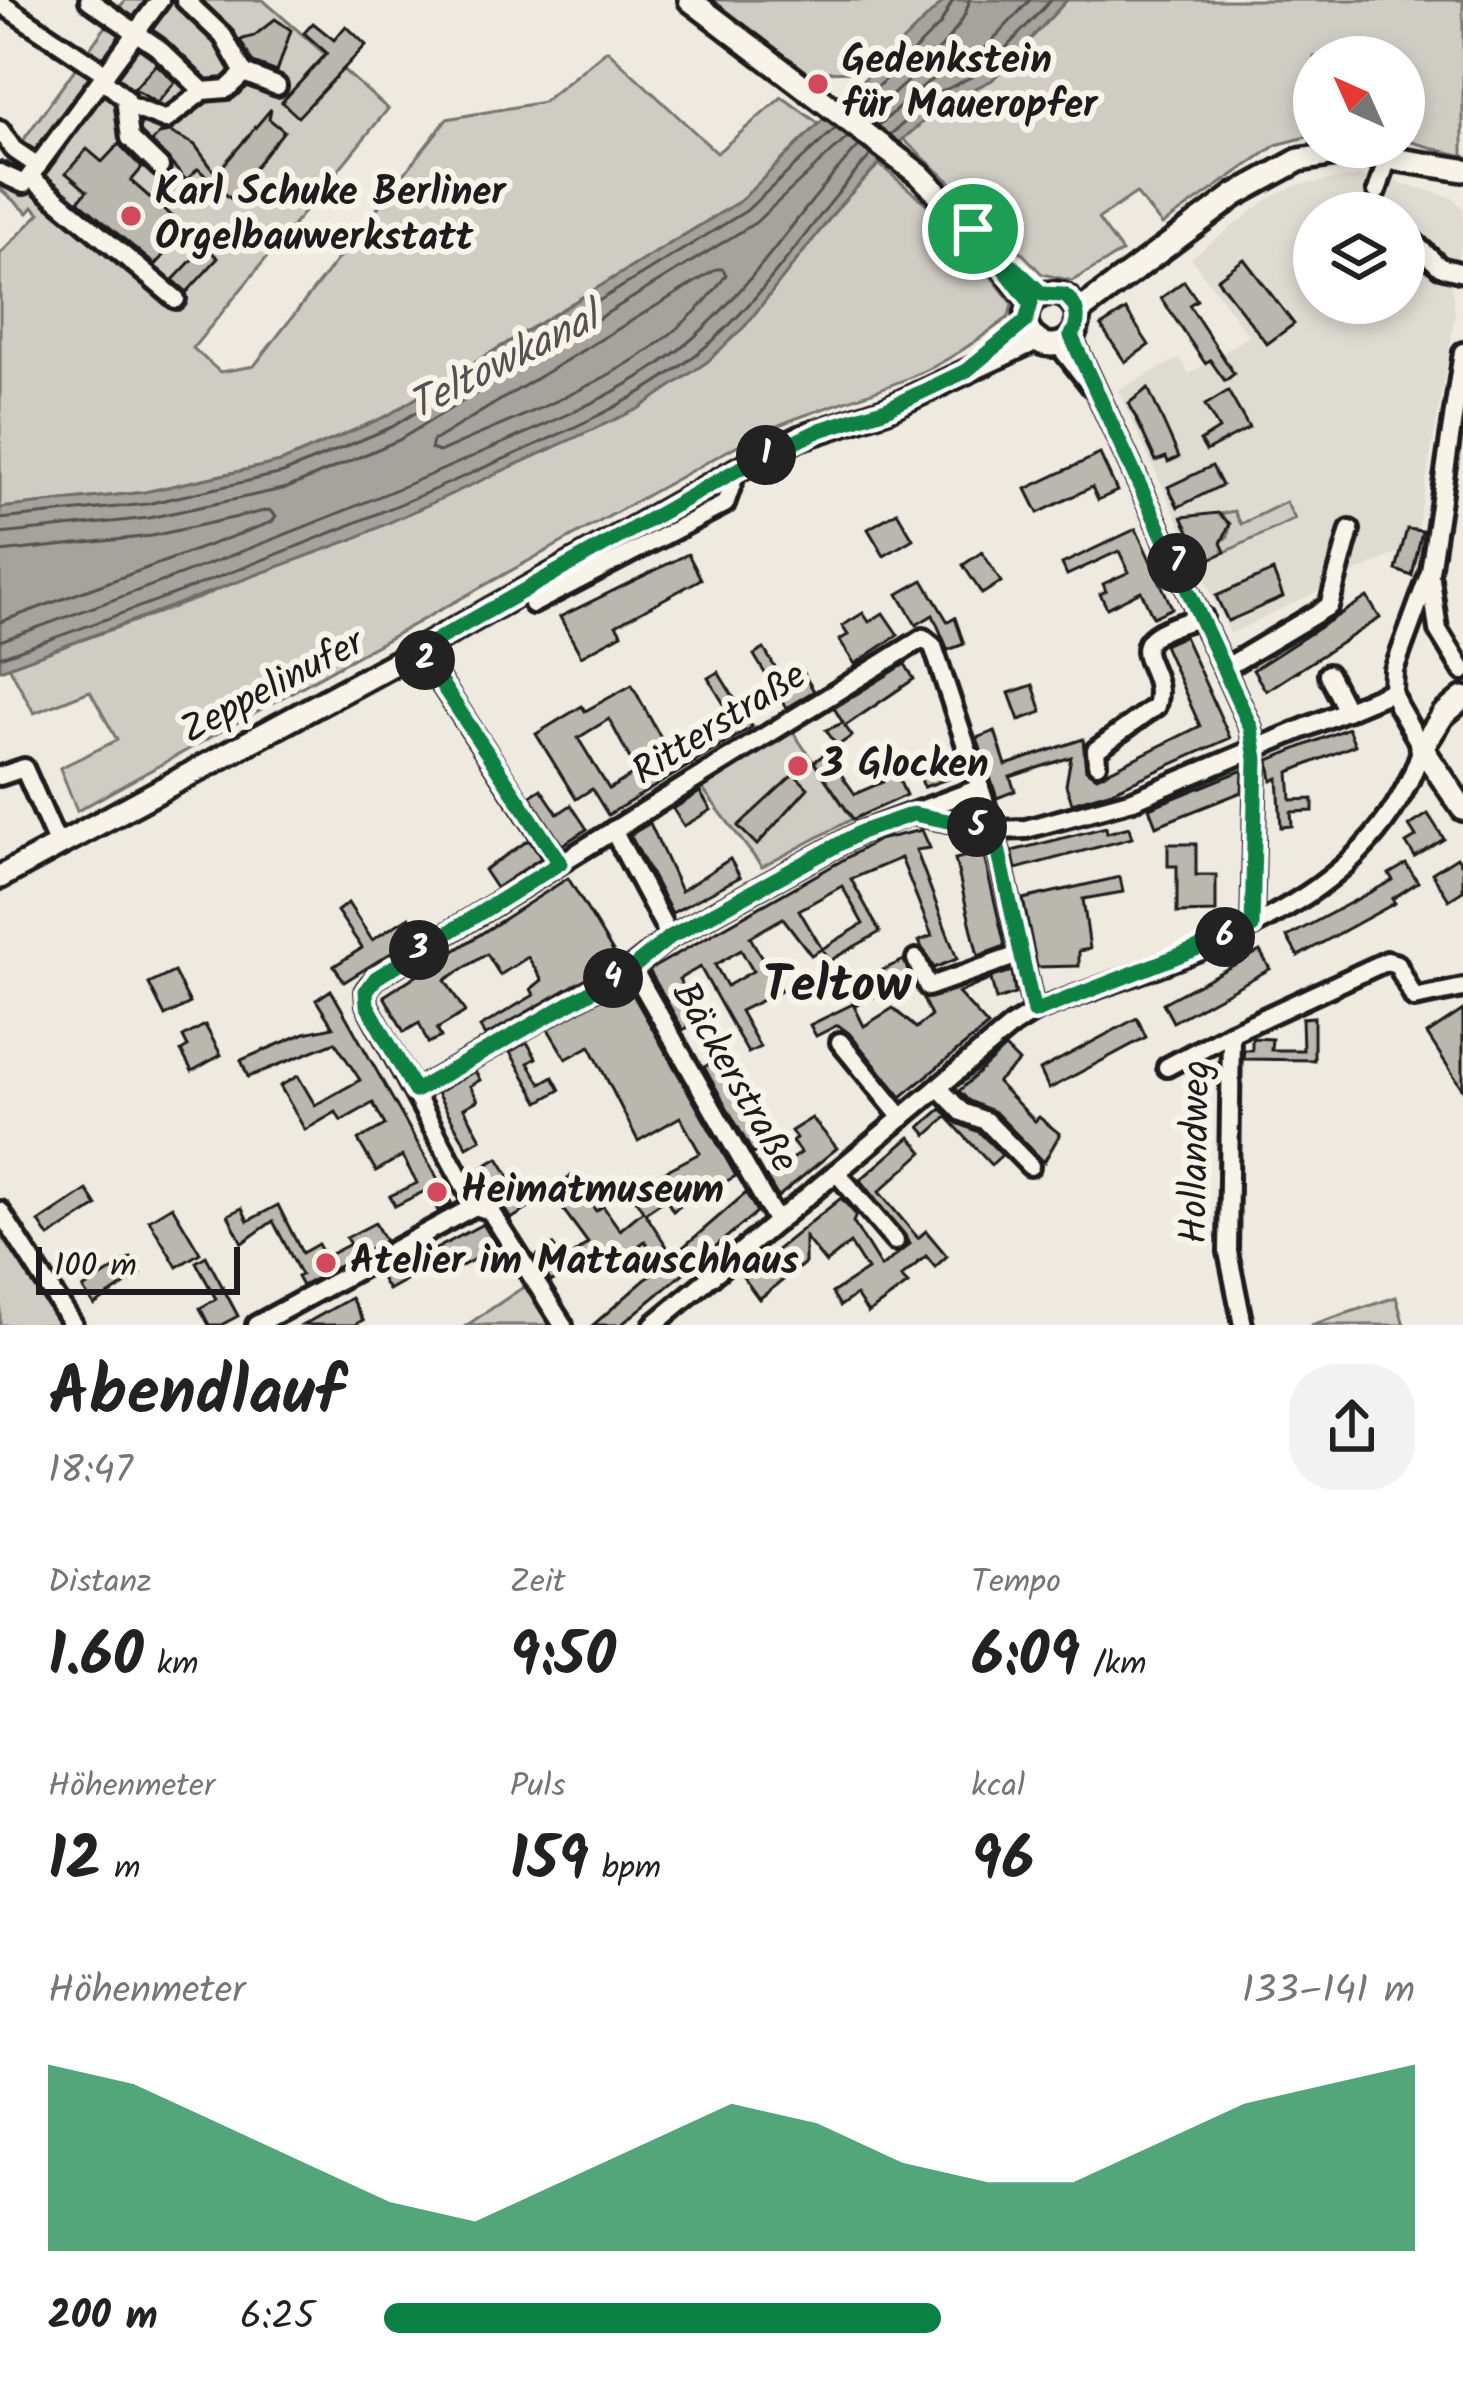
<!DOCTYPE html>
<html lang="de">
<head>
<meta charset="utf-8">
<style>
	:root { --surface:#fff; --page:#f2f2f2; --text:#222; --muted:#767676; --accent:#0b8043 }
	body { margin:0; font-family:Kalam,sans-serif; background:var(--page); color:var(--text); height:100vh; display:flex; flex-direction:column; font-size:45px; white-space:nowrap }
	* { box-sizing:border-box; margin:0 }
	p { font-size:39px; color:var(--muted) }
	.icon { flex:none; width:66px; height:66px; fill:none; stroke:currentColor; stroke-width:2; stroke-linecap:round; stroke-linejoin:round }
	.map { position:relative; height:1325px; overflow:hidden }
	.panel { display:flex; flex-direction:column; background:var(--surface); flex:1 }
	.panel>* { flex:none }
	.needle { width:78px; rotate:315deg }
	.tools { position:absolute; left:1293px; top:36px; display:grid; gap:24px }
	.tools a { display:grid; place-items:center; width:132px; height:132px; border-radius:50%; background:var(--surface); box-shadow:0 6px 18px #0003; font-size:60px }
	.scale { position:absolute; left:36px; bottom:30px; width:204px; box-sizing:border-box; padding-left:12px; border:6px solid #1c1c1c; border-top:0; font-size:33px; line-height:42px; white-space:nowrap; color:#1c1c1c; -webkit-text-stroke:9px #f7f3e8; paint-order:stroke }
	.pin { position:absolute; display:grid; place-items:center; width:102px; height:102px; color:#fff; margin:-51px; border:6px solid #fff; border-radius:50%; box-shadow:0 3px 12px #0007 }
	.km { position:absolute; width:60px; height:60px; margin:-30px; border-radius:50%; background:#222; color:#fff; font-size:33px; line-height:60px; text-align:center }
	.round { display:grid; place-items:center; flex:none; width:126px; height:126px; border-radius:48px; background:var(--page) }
	.overview { display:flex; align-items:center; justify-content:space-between; height:204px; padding:0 48px }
	h1 { font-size:66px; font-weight:600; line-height:90px }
	.figures { display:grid; grid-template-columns:repeat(3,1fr); gap:18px; height:204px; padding:12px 48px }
	.figures div { display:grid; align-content:center }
	.figures b { font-size:60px; font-weight:600 }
	.figures small { font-size:33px; font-weight:400 }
	.figures p { font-size:33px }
	.chart { height:336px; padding:24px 48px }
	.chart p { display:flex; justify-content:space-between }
	.chart svg { width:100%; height:216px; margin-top:12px; fill:var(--accent); opacity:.7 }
	ul { padding:0 48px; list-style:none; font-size:39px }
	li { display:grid; grid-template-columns:192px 144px 1fr; align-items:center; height:90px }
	li i { height:30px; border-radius:15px; background:var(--accent) }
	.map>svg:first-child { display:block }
	.built { fill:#dedbd1; fill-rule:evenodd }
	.green { fill:#cfccc3; stroke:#767470; stroke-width:3 }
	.water { fill:#a6a39d; stroke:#6f6d69; stroke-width:3 }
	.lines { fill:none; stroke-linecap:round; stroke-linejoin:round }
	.shore { stroke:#535250; stroke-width:3 }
	.building { fill:#bab7af; stroke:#1c1c1c; stroke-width:3; fill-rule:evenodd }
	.minor-casing { stroke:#1c1c1c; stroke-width:26 }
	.major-casing { stroke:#1c1c1c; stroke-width:30 }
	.minor { stroke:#f7f3e8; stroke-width:16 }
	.major { stroke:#f7f3e8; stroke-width:21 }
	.route-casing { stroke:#fff; stroke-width:24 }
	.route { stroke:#0b8043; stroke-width:15 }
	.poi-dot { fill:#d1495b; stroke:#f7f3e8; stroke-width:4.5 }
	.labels { text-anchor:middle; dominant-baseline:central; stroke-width:12; stroke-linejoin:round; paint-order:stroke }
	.poi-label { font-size:39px; font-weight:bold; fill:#1c1c1c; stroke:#f7f3e8; text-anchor:start }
	.street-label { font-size:39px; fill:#1c1c1c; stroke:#f7f3e8 }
	.water-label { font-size:42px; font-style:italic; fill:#535250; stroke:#f7f3e8 }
	.district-label { font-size:51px; font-weight:bold; fill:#1c1c1c; stroke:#f7f3e8 }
</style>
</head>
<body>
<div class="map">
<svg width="1463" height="1325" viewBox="0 0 1463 1325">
	<rect width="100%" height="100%" fill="#eeeae0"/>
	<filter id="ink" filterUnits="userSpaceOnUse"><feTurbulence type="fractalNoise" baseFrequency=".00833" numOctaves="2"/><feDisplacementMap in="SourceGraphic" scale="24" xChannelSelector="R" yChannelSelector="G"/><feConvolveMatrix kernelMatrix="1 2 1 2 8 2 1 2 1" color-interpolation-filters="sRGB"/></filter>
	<g filter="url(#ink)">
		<path class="built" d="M1359 176 1388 179 1453 198 1463 209V239L1451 281 1455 315 1415 544 1230 634 1118 390 1180 358 1189 374 1249 336 1191 258 1268 199 1297 185ZM1314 213H1404V303H1314Z"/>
		<g class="green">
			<polygon points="125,0 263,0 388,109 193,348 220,372 254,366 447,119 543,102 607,50 717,153 782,97 822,126 740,201 387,416 281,462 145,492 0,508 0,254 40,213 33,207 28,213 0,189 0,172"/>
			<polygon points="707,0 945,0 876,71 806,72"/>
			<polygon points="1067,0 1463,0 1463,156 1404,140 1404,57 1314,57 1314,135 1276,145 1162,225 1136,193 1098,219 1122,252 1072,281 1042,274 981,210 903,139 943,104 992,80"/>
			<path d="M879 164 949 223 1012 303 1009 317C979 339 948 362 913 376 858 400 801 412 747 440L77 811 60 768 117 740 90 691 34 713 9 666 202 597 745 326 841 204Z"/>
			<polygon points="1286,502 1295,519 1225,552 1221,542 1228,536 1230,524 1220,514 1234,511 1241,524"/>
			<polygon points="789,726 852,819 762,867 698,783"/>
			<polygon points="0,1230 60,1325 0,1325"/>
			<polygon points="525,1286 550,1325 467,1325"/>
			<polygon points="1396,1297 1404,1325 1311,1325"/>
		</g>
		<polygon class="water" points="945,0 1067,0 992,80 943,104 903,139 841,204 745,326 707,362 638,409 353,539 0,670 0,508 145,492 281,462 387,416 740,201"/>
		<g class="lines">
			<g class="shore">
				<polyline points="855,109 940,25 953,0"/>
				<path d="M867 118C894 92 966 35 969 0"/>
				<polyline points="878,126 928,82 976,58 1030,0"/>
				<polyline points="890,135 937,94 985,70 1051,0"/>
				<path d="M717 269H723L726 275C663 368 536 408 439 452L431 449 433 441Z"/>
				<polyline points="0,519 147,504 283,473 392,427 746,211 836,128"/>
				<polyline points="0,534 149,518 287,488 399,440 755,223 848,137"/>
				<polyline points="0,552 152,536 269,510 276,516 272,522 0,622"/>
				<path d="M0 641C161 583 320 524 476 455 549 422 631 392 692 339 756 283 801 207 859 146"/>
				<path d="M0 657C160 601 319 541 474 472 551 438 632 406 698 353 764 301 813 217 871 155"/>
			</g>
		</g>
		<g class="building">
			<polygon points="275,19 291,30 277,72 253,63 240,40 254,36"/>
			<polygon points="313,23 334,40 346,26 366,45 298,117 282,102 327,53 304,33"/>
			<polygon points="156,64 175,82 157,103 134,89"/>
			<polygon points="271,109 269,119 284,131 230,198 198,169 186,180 152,142 159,134 170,132 195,145 216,174"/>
			<polygon points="119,144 142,168 131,181 186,229 155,265 78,201 87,191 66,173 87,149 102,162"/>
			<polygon points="205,246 218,258 187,292 173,280"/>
			<polygon points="1244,259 1294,324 1267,344 1217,279"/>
			<polygon points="1184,281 1197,300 1189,305 1234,374 1225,381 1210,360 1205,363 1161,298"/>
			<polygon points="1126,310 1149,345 1125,362 1101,326"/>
			<polygon points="1148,388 1179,457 1168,462 1166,457 1156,461 1129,403"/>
			<polygon points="1228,391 1249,428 1206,451 1200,441 1219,429 1205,405"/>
			<polygon points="1100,454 1117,491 1098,500 1092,487 1038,513 1026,489"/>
			<polygon points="1212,466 1222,485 1178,507 1168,487"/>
			<polygon points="897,512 913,539 884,556 868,529"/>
			<polygon points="1218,513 1230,524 1221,543 1225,552 1204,562 1182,517"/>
			<polygon points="1136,529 1172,608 1153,617 1141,591 1107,608 1100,594 1106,591 1103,584 1129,572 1119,551 1067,575 1062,564"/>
			<polygon points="1407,529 1422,531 1412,576 1396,570"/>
			<polygon points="982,552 1001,582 982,594 963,565"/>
			<polygon points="688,554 701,579 616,625 622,634 581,656 560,617"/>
			<polygon points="1273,571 1283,597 1228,621 1216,596"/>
			<polygon points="923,580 948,622 955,618 964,644 948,650 933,615 916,625 898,594"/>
			<polygon points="1367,597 1380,618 1266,691 1253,670"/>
			<polygon points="863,613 869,622 883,613 898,635 855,664 839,640 848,635 842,626"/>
			<polygon points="1184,636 1230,738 1112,791 1072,803 1066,785 1071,757 1010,777 1015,791 997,798 977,738 995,731 1006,765 1083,739 1086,770 1097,777 1200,726 1164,645"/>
			<polygon points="764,649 785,684 803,673 814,691 786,708 754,655"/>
			<polygon points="905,664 914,679 845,726 852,736 837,746 826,730 843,723 834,708"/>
			<path d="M718 672 752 727 608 815 592 789 576 799 536 734 582 706 585 711 632 685 669 753 708 729 704 723 727 709 708 678ZM609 719 637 772 609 789 578 738Z"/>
			<polygon points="1033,685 1042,712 1019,720 1009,693"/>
			<polygon points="1348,728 1355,745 1289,772 1291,800 1313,799 1313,811 1291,812 1292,826 1281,827 1278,778 1272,781 1269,760"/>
			<polygon points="955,752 962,774 924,787 915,764"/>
			<polygon points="826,753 855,794 883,782 881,777 895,771 906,795 853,819 814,762"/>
			<polygon points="1243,770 1242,792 1156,826 1149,808"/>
			<polygon points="794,774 808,788 757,845 738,826"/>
			<polygon points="541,789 558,814 571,805 587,829 562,845 530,796"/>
			<polygon points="700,792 711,810 684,826 673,809"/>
			<polygon points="1428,814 1444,839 1415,857 1406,843 1416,837 1409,826"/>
			<polygon points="650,823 681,891 730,859 740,877 672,913 630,835"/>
			<polygon points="1106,827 1107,833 1129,827 1132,838 1016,869 1012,851"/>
			<path d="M922 830 930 848 916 850 957 959 934 968 922 948 919 941 932 936 901 858 851 879 880 932 829 961 822 949 811 955 783 918 750 937 781 991 740 1011 760 1047 748 1053 700 967 679 979 701 1020 683 1030 649 970 878 840ZM842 886 863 924 822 949 799 910ZM741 950 753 971 727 986 715 965Z"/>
			<polygon points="529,840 541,858 496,888 484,870"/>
			<polygon points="1168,844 1196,844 1196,875 1216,875 1216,912 1177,913 1177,866 1168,866"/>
			<polygon points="983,852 1005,946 978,956 955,859"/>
			<polygon points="1457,857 1463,866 1463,891 1449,900 1432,873"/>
			<polygon points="1406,864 1418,882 1392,899 1395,903 1298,956 1287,937 1393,880 1389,874"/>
			<polygon points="1120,877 1123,892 1083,899 1090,949 1079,951 1079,966 1037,967 1023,899"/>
			<polygon points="568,878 618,960 485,1036 480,1027 534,995 531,989 542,980 528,957 500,975 487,954 445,980 465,1012 437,1029 441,1037 428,1043 419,1023 404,1032 384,996"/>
			<polygon points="348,903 372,940 409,917 420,935 344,982 334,966 362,948 337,911"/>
			<polygon points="1260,951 1270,969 1173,1022 1163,1003"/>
			<polygon points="904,960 911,979 855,1006 846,987"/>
			<polygon points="1012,971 1015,994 996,1000 991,979 958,993 988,1026 901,1097 849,1033 838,1025 816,1036 810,1025 853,1004 864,1026 893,1008 916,1028 931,1016 923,999"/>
			<polygon points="174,972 190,1003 165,1016 149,984"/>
			<polygon points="627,984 736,1176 710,1190 714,1197 704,1202 699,1193 673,1211 666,1199 645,1213 673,1256 746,1193 757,1212 621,1325 593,1325 661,1266 645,1241 607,1270 601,1262 580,1278 566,1260 588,1243 550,1192 571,1176 596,1211 603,1206 620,1230 643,1211 630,1190 700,1153 680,1117 638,1141 590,1046 566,1059 548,1029"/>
			<polygon points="331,990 452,1204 438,1211 427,1190 395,1206 390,1196 417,1183 402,1156 376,1171 358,1140 385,1125 373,1103 341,1121 336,1112 305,1130 280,1086 298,1076 315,1105 360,1080 335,1042 248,1077 241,1060 305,1033 333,1027 316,1000"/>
			<polygon points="1463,1010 1463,1090 1427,1034"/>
			<polygon points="1314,1017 1314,1060 1243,1059 1244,1050 1252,1050 1252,1038 1272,1039 1271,1050 1303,1050 1302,1018"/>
			<polygon points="1137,1018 1146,1037 1049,1089 1040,1070"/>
			<polygon points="205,1025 221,1055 192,1071 181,1051 188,1047 183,1037"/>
			<polygon points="527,1042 536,1058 528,1063 541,1084 553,1077 560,1090 539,1102 510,1052"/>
			<polygon points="1005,1048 1019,1062 997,1082 1035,1121 1039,1117 1060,1134 1044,1162 995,1112 969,1101 959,1091"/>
			<polygon points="717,1060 735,1092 742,1088 774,1143 753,1154 704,1067"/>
			<polygon points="475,1071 480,1080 470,1086 478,1100 464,1108 481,1139 467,1147 437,1093"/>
			<polygon points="941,1109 957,1123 979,1132 1002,1155 991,1165 947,1117 927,1135 920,1127"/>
			<polygon points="812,1118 837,1148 778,1197 766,1177 801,1153 792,1142 796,1138 791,1131"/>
			<polygon points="910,1137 923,1152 879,1192 918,1238 926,1231 947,1256 935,1267 926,1256 901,1277 908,1284 868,1313 856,1295 840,1306 832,1293 867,1270 850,1243 826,1263 805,1237 805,1263 759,1299 743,1277 841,1198 856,1215 853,1222 881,1267 910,1244 860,1180"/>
			<polygon points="498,1158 529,1208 511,1219 478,1170"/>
			<polygon points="87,1190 97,1206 49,1237 39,1222"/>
			<polygon points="278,1205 302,1253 318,1244 325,1257 350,1244 346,1238 375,1223 385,1241 302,1286 297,1277 301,1275 273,1221 242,1243 228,1215 242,1208 248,1221"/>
			<polygon points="172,1206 200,1253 177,1267 149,1220"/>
			<polygon points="483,1224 497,1247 443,1276 436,1263 388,1290 378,1273 410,1256 413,1261"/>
			<polygon points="553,1245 570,1269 551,1282 535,1257"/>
			<polygon points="206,1256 238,1316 221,1325 209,1325 200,1308 216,1299 196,1262"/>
			<polygon points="131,1258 141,1274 94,1305 83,1289"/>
			<polygon points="351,1298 363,1320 354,1325 303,1325"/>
		</g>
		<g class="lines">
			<defs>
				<g id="minor">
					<polyline points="89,0 157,47 203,91"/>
					<polyline points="185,0 223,36 244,73 277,86"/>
					<polyline points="0,3 106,74"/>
					<polyline points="102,79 125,98 130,138 160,167"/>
					<polyline points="127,105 166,120 203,91 227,89 244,73"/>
					<polyline points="0,130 13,149 38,166"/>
					<polyline points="0,173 24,184 160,0"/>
					<polyline points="30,177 176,299"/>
					<polyline points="1377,191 1388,157"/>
					<polyline points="1404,233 1440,267 1463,273"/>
					<polyline points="1071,336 1251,728 1256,759 1252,927"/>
					<polyline points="1058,344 1091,386"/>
					<polyline points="1431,579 1438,630 1463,671"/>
					<polyline points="533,604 725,504 737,470"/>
					<polyline points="419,650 559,863"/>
					<polyline points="1225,668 1329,606 1350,530"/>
					<polyline points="1328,674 1347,711"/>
					<path d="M1097 764 1096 750 1156 706C1170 659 1101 644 1203 617"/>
					<polyline points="0,776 24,768 58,845"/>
					<polyline points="912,814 994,830 1026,829 1133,800 1393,691"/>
					<polyline points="613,830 670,937"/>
					<polyline points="916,959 928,987 1021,954"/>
					<polyline points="632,967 777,1222"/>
					<polyline points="840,1042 902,1118"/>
					<polyline points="1167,1067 1231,1033"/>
					<polyline points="938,1087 962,1112 986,1121 1030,1166"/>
					<polyline points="415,1091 632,967 670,937 861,832 980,788"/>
					<polyline points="837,1173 895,1241"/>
					<polyline points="475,1206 367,1005 366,990 376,978 923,638 933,646 994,830 1034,1012"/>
					<polyline points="475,1206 490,1211 563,1325"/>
					<polyline points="0,1211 73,1325"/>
					<polyline points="256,1325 475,1206"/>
					<path d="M653 1325 1013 1025 1034 1012C1179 954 1369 915 1422 748L1398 706 1393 691 1394 670 1430 572 1463 352"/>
					<polyline points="1243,1325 1228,1252 1231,1033 1387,961 1397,964 1414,998 1463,988"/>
				</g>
				<g id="major">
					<polyline points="690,0 920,175 973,229 1031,303"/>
					<circle cx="1052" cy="319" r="26"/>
					<polyline points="1077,313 1235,195 1299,160 1349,152 1463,170"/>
					<polyline points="1463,698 1443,715 1422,748 1463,809"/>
					<polyline points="0,877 419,650 737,470 799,438 887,409 1036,339"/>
				</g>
			</defs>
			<use href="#minor" class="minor-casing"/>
			<use href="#major" class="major-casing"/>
			<use href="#minor" class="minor"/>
			<use href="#major" class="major"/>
		</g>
	</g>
	<g class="lines" filter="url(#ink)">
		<defs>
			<path id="route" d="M973 229 1042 294 1064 295C1079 306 1081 321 1071 336L1251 728 1256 759 1252 927 1034 1012 994 830 913 814 861 832 670 937 632 968 415 1091 367 1005 366 991 376 978 560 863 419 650 737 470 820 430 886 409 966 371 1026 321 1031 303Z"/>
		</defs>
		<use href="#route" class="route-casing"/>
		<use href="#route" class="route"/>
	</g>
	<g class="poi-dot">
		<circle cx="818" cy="84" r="12"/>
		<circle cx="131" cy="216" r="12"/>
		<circle cx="798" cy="766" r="12"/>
		<circle cx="437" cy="1192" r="12"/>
		<circle cx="326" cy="1263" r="12"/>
	</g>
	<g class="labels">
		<g class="poi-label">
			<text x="842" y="62">Gedenkstein<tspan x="842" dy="45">für Maueropfer</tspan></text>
			<text x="155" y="194">Karl Schuke Berliner<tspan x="155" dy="45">Orgelbauwerkstatt</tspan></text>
			<text x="822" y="766">3 Glocken</text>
			<text x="461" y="1192">Heimatmuseum</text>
			<text x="350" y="1263">Atelier im Mattauschhaus</text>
		</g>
		<g class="street-label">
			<text transform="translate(273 688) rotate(-28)">Zeppelinufer</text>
			<text transform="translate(720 725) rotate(-32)">Ritterstraße</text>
			<text transform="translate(733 1078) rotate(60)">Bäckerstraße</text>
			<text transform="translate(1197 1152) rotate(-89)">Hollandweg</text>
		</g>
		<g class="water-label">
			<text transform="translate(504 363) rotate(-27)">Teltowkanal</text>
		</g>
		<g class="district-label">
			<text x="837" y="987">Teltow</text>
		</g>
	</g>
</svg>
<div class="tools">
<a><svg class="needle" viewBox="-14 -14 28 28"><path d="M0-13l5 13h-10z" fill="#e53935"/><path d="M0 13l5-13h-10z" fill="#767676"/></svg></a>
<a><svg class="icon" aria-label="layers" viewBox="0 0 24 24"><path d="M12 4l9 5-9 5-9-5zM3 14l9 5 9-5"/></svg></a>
</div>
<div class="scale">100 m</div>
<div class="pin" style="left:973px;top:229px;background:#1e9e55"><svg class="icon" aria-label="arrive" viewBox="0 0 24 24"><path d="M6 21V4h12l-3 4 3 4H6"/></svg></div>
<b class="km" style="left:766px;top:455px">1</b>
<b class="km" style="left:425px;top:660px">2</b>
<b class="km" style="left:419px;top:950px">3</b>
<b class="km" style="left:613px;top:978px">4</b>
<b class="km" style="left:977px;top:827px">5</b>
<b class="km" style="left:1225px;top:937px">6</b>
<b class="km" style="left:1177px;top:563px">7</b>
</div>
<section class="panel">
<div class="overview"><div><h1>Abendlauf</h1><p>18:47</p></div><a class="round"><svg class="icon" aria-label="share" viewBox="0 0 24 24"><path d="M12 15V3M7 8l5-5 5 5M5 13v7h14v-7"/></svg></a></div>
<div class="figures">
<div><p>Distanz</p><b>1.60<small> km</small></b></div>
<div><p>Zeit</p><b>9:50</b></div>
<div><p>Tempo</p><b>6:09<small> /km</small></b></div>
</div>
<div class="figures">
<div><p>Höhenmeter</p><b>12<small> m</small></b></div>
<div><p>Puls</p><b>159<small> bpm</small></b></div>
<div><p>kcal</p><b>96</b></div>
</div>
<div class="chart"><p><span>Höhenmeter</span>133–141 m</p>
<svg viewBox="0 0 160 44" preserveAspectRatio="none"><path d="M0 44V6L10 10L20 18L30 26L40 34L50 38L60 30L70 22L80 14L90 18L100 26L110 30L120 30L130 22L140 14L150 10L160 6V44z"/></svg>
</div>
<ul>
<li><b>200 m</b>6:25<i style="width:54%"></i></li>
</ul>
</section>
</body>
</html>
